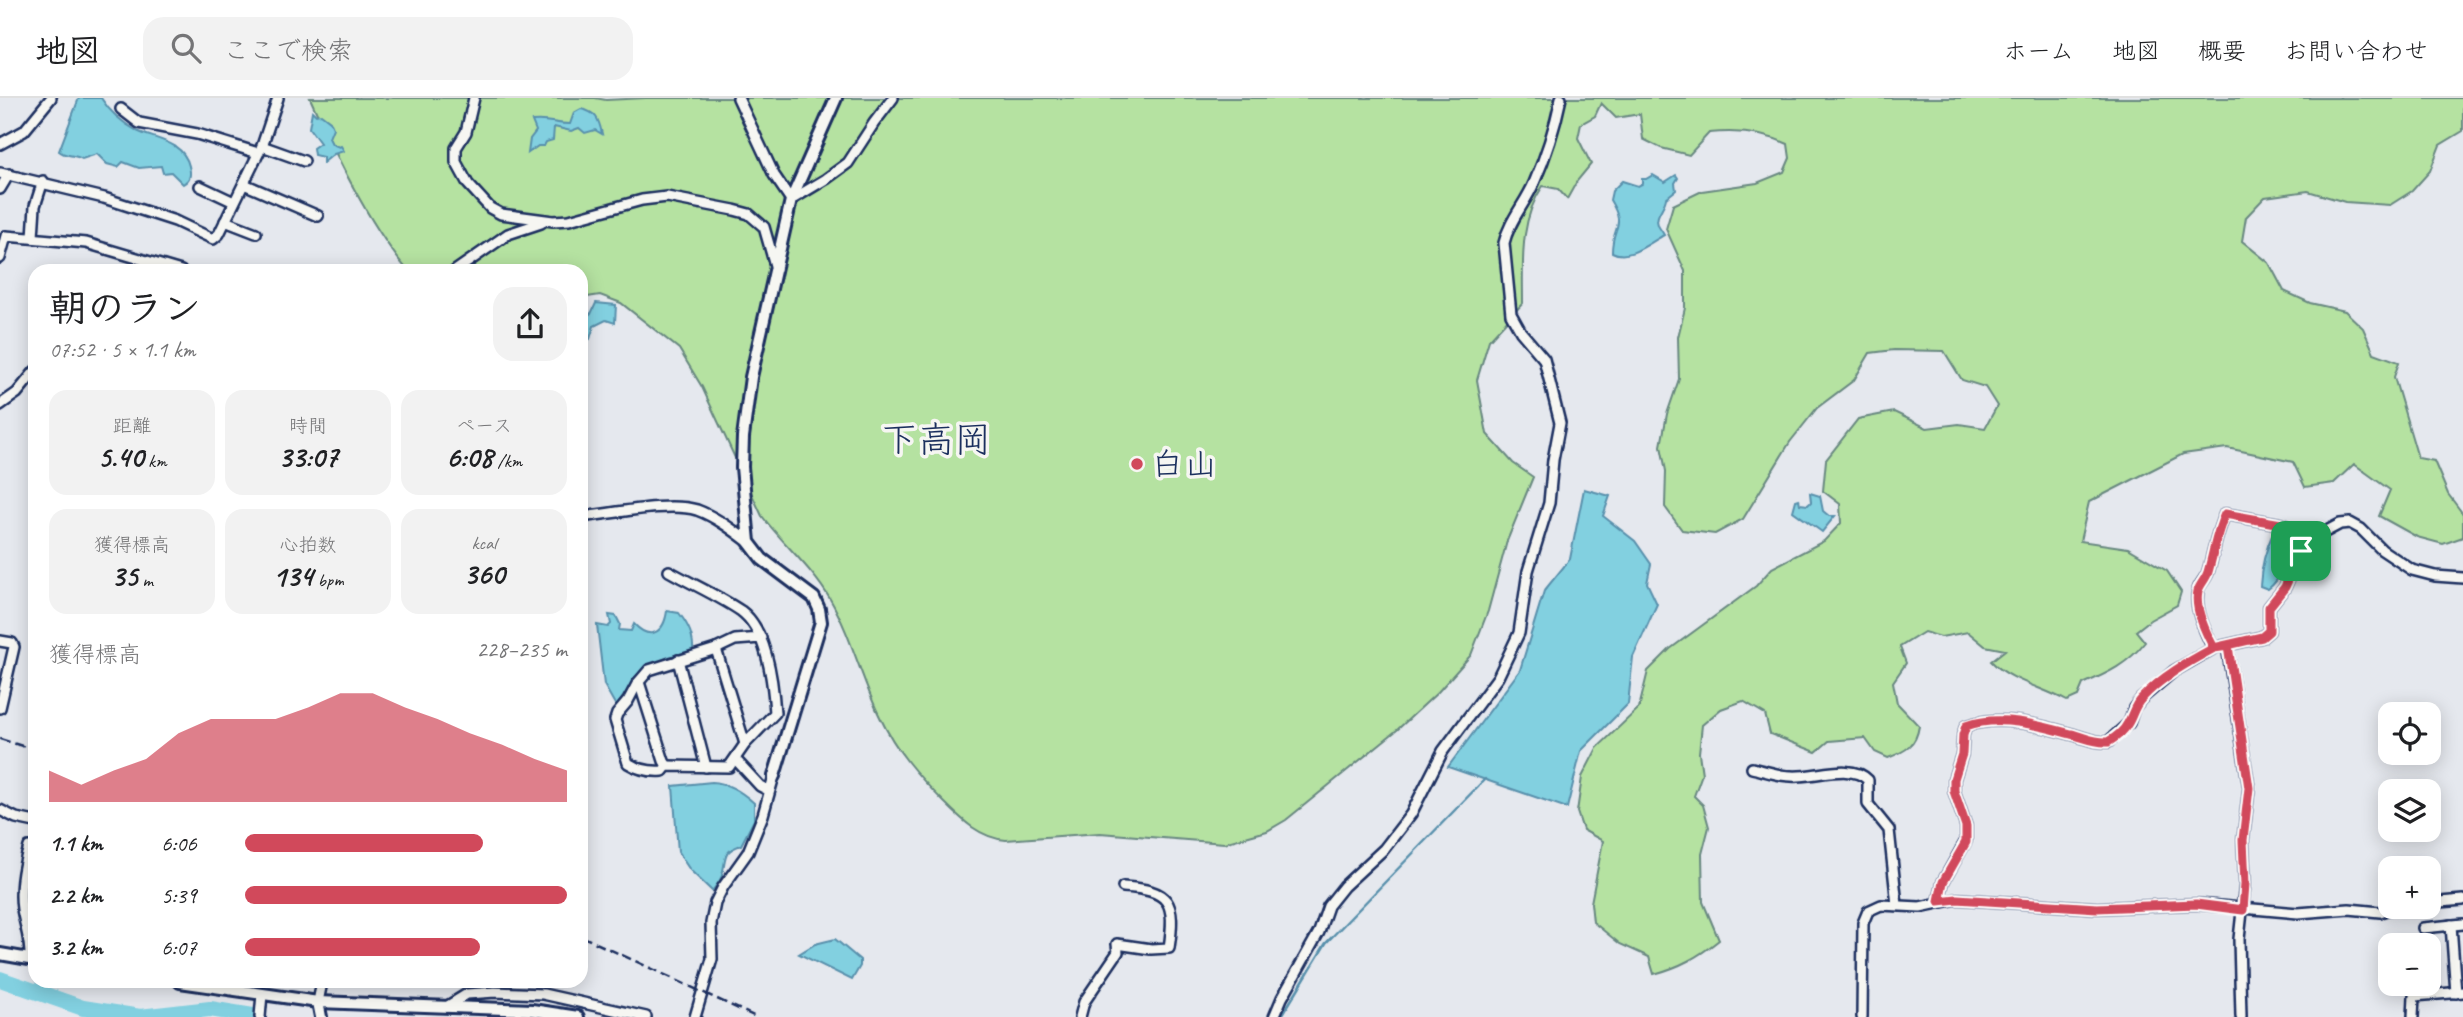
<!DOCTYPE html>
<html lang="ja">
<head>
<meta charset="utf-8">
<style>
	:root { --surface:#fff; --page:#f2f2f2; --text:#202124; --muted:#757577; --line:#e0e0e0; --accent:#d1495b }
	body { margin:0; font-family:Caveat,"Klee One",sans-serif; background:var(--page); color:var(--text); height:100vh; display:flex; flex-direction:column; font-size:26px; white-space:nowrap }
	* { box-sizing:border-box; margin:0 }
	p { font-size:23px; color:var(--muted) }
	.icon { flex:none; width:38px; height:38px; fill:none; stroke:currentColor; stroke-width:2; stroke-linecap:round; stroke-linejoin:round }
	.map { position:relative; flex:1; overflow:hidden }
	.panel { position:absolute; left:28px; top:166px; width:560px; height:724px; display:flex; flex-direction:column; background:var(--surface); border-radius:21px; box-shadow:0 4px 18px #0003 }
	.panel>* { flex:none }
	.controls { position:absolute; left:2378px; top:604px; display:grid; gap:14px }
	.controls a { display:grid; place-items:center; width:63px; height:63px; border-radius:14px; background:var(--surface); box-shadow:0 4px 18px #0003; font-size:35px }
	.pin { position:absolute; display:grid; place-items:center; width:60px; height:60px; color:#fff; margin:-30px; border-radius:14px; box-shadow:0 4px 10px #0006 }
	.round { display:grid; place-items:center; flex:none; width:74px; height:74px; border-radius:21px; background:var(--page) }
	.summary { display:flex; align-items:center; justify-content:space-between; height:119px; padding:0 21px }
	h1 { font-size:38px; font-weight:600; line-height:52px }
	.metrics { display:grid; grid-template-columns:repeat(3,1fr); gap:10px; height:119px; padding:7px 21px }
	.metrics div { display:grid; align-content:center; border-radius:18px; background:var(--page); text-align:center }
	.metrics b { font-size:30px; font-weight:600 }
	.metrics small { font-size:19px; font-weight:400 }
	.metrics p { font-size:19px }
	.chart { height:196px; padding:14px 21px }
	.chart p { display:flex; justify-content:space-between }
	.chart svg { width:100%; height:126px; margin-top:7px; fill:var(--accent); opacity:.7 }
	ul { padding:0 21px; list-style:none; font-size:23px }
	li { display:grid; grid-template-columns:112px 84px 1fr; align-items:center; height:52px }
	li i { height:18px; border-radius:9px; background:var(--accent) }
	header { display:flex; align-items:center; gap:42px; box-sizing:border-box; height:98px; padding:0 35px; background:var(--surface); border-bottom:2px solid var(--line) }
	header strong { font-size:33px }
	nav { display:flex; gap:38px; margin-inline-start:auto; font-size:24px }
	.search { width:490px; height:63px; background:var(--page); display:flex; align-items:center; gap:18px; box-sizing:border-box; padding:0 24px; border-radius:21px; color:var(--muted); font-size:26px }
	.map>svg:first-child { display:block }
	.green { fill:#b5e2a1; stroke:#688880; stroke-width:2 }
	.water { fill:#82d0e0; stroke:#5990ac; stroke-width:2 }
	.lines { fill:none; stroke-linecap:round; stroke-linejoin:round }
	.stream { stroke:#5990ac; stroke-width:2.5 }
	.river { stroke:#82d0e0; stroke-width:16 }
	.minor-casing { stroke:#1b2f5e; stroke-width:14 }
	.tertiary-casing { stroke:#1b2f5e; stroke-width:16 }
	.minor { stroke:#f6f6f2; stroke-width:9 }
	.tertiary { stroke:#f6f6f2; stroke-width:10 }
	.rail { stroke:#1b2f5e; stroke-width:2.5; stroke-dasharray:10 5; stroke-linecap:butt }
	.route-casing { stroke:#fff; stroke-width:14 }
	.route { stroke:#d1495b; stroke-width:9 }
	.poi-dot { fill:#d1495b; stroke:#f6f6f2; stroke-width:2.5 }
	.labels { text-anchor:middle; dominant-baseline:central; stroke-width:7; stroke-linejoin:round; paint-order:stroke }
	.poi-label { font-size:33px; fill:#1b2f5e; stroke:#f6f6f2; text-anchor:start }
	.quarter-label { font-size:37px; fill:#1b2f5e; stroke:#f6f6f2 }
</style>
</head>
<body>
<header>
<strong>地図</strong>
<div class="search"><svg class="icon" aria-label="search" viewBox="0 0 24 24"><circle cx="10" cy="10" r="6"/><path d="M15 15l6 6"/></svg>ここで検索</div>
<nav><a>ホーム</a><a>地図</a><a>概要</a><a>お問い合わせ</a></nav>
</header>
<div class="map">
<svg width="2463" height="919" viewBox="0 0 2463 919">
	<rect width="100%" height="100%" fill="#e5e8ee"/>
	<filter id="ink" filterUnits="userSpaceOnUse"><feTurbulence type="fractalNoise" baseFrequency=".0143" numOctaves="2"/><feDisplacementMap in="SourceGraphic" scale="14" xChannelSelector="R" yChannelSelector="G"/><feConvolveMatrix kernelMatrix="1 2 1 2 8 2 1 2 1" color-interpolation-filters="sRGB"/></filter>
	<g filter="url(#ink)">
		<path class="green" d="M310 0H595L606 2 646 0H2463V33L2440 47 2430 73 2412 93 2390 107 2345 104 2308 93 2265 99 2246 119 2242 143 2269 165 2284 193 2310 205 2345 213 2363 230 2374 255 2399 264 2394 279 2418 360 2434 363 2448 396 2463 416V439L2443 446 2417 439 2379 418 2390 392 2354 366 2334 385 2305 389 2293 364 2227 350 2183 356 2089 404 2080 443 2128 450 2167 473 2181 494 2177 507 2150 522 2136 533 2145 544C2128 566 2108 575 2083 586L2078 598 2067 603C2042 589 2010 583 1991 563L2005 552 1985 548 1968 534 1941 539 1924 534 1900 549 1906 565 1893 584 1897 605 1919 628C1916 648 1906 653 1888 660L1875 654 1865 640 1829 643 1816 654 1770 636 1765 616 1743 603 1721 611 1702 627 1699 655 1702 676 1694 698 1703 707 1709 729 1702 756 1703 804 1719 842C1698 859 1680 869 1654 876L1649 859 1620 846 1593 824 1591 805 1603 743 1583 732 1577 714 1582 679 1597 650 1639 610 1648 573 1670 551 1756 488 1772 470 1824 443 1841 425 1840 406 1823 393 1826 362 1858 321 1894 314 1927 330 1959 326 1985 330 1997 308 1985 289 1962 282 1944 253 1894 252 1870 255 1854 282 1817 310 1790 344 1743 421 1715 436 1682 432 1665 409 1666 373 1661 348 1667 316 1679 281 1678 239 1685 210V173L1666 131 1673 107 1702 93 1757 85 1784 74 1790 60 1788 46C1762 34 1737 32 1709 35L1689 57 1661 50 1643 41 1640 16 1616 20 1601 5 1595 18 1581 26 1578 40 1591 66 1577 83 1567 101 1558 91 1543 88C1519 122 1523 165 1523 205L1489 242 1477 282 1487 336 1513 365 1533 379 1507 443 1488 513 1471 557 1438 594 1397 632 1286 722 1267 733 1224 745 1100 735 1006 742C980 740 962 722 944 704 918 678 896 653 880 619 861 581 852 539 830 501 812 470 784 447 762 418L702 289 679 251 621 205 600 197 581 200V173H408C369 127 335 56 310 0Z"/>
		<g class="water">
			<path d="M79 0H101C109 13 123 25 137 33 156 42 183 43 189 68 191 76 191 81 183 86L171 74 163 75 161 68 139 70 123 64 118 69 107 66 97 56 82 61C74 56 66 59 59 53Z"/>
			<path d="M581 11C596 14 599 21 602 36L595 32 585 35 579 30 571 33 554 29 553 42 546 44 544 48H538L528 55 530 41 536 33 532 23C549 21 554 26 570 26L574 15Z"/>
			<polygon points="312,13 316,17 321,16 330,23 333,30 329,40 332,46 339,49 341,48 344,53 334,56 323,65 323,59 314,57 313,50 320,45 309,30"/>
			<path d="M1653 77 1665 84 1676 77 1678 80 1675 85 1676 92 1666 100C1665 109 1654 118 1658 127 1659 130 1662 133 1664 137 1649 145 1629 163 1612 154 1612 126 1627 130 1610 102L1612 93 1622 83 1638 88 1642 86V81H1646Z"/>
			<polygon points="596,205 616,207 615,225 606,222 594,228 590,241 581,245 581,213 591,216"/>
			<polygon points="1584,391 1610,398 1603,418 1635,443 1651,466 1647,485 1657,506 1633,559 1628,606 1581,653 1567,710 1448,669 1520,572 1544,493 1570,461"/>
			<polygon points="1810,395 1820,398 1823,413 1829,418 1835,418 1822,434 1793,413 1796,402 1799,401 1800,406 1808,407 1811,404"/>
			<path d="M2274 433 2289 439C2295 454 2280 482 2268 491L2260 488C2261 469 2266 450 2274 433Z"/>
			<path d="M667 513 679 515C689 528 694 538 693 555 676 553 648 566 637 579 629 588 624 599 616 608L604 587 597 527 608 529 611 526 609 517 616 518 620 526 619 532 631 533 634 526C650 543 664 535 667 513Z"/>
			<path d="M712 684C729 685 742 694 754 705V722L741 747C724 753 726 758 723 773 722 781 717 787 712 793L690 772 678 754 673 688Z"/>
			<polygon points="835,841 860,862 860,868 852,882 799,856 815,846"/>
		</g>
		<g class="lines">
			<polyline class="stream" points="1281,919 1326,845 1485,681"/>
			<g class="river">
				<polyline points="0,881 83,910 140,919"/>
				<polyline points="140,919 210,911 259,919"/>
			</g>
			<defs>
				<g id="minor">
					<polyline points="474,0 466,34 456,50 456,64 468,86 490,110 501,116 553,123 569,122 642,102 667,99 734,112 749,116 764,129 776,171"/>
					<polyline points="738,0 774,77 791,102 826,81 848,65 874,25 893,0"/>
					<polyline points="121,11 139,25 197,36 258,55"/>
					<polyline points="0,46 24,33 51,0"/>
					<polyline points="262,48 304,63"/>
					<polyline points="0,75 104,100 175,123 213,141 219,136 262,48 278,0"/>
					<polyline points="244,86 318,118"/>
					<polyline points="200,88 234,104"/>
					<polyline points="0,91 9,76"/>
					<polyline points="225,123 256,135"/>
					<polyline points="33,139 35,108 43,83"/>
					<polyline points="0,160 6,138 86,145 181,173"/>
					<polyline points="455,173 508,136 541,125"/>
					<polyline points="0,307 17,295 35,273"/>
					<path d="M581 419C611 416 670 403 697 412 716 419 733 432 749 444"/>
					<path d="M669 473C692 486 719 498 741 513 767 532 773 584 775 615L745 646 729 669 667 668 663 673C650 674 639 672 628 665L615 622 617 616 628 603 637 586 649 572 716 551 735 542 761 540"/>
					<polyline points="0,543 12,545 14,549 0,610"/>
					<polyline points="2227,548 2249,690 2243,742 2245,786 2239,841 2241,919"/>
					<path d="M2213 550C2206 535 2194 511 2198 493 2199 486 2206 481 2208 474 2214 454 2216 435 2225 416L2281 426 2304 435 2308 443"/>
					<polyline points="716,551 745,646"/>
					<polyline points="678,562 706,669"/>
					<polyline points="639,584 664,663 667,668"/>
					<polyline points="736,662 760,688 768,692"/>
					<path d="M1752 670C1765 673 1779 678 1791 678 1814 680 1851 664 1868 682V706L1889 732 1897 807"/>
					<polyline points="0,712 16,720 35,724"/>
					<path d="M1939 803 1943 784 1966 743V728L1954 693V681L1962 656 1963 637 1966 628C1999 616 2038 627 2071 636 2084 639 2094 645 2108 644L2129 625 2134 610 2141 601 2174 573 2214 550 2262 539 2269 533V509L2285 489 2301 453 2308 443 2340 426 2350 425 2361 431 2382 452 2412 472 2435 478 2463 480"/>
					<polyline points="2429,805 2463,802"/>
					<polyline points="2451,827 2456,895"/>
					<polyline points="2423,830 2463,826"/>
					<path d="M30 861C31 843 25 828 22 811 19 790 23 769 29 749H35"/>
					<polyline points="318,904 322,884"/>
					<polyline points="446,909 467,896 495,894 543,896 646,919"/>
					<polyline points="260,919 262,896"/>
					<polyline points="695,919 712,861 711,825 715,805 723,789 748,754 763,717 774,678"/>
					<path d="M1080 919 1084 904 1118 854 1117 846 1151 851 1169 850C1176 803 1170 792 1123 789"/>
					<path d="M1274 919 1282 900 1319 834 1328 808 1344 788 1384 751 1411 716 1443 653 1498 579 1519 535 1528 473 1549 405 1553 362 1560 325 1544 261 1521 234 1511 216 1504 145C1509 123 1525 106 1534 85 1546 58 1555 29 1561 0"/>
					<polyline points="1862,919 1863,825 1868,813 1881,807 1920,809 1957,801 2097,810 2196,806 2298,815 2349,811 2380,814 2400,808"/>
					<polyline points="2413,919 2414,898 2463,894"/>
				</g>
				<g id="tertiary">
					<polyline points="774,678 821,524 819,511 814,500 762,461 749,444 742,369 743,339 751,279 791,102 836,0"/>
					<polyline points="0,856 35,862"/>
					<polyline points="180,884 318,904 532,912 578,919"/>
					<polyline points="318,904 321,919"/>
				</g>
			</defs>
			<use href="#minor" class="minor-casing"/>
			<use href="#tertiary" class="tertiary-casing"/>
			<use href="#minor" class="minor"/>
			<use href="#tertiary" class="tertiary"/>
			<g class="rail">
				<polyline points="0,641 35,652"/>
				<polyline points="581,838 756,919"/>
			</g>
		</g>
	</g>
	<g class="lines" filter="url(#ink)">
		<defs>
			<path id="route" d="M2301 453 2285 489 2269 509V533L2262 539 2214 550C2188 564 2161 579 2141 601 2134 608 2133 617 2128 625 2124 633 2115 640 2108 644 2094 645 2084 639 2071 636 2038 627 1999 616 1966 628L1963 637 1962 656 1954 681V693L1966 728V744L1943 784 1939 803 1957 801 2097 810 2196 806 2243 812 2245 786 2243 742 2249 690 2228 548 2214 550C2206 535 2194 511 2198 493 2200 486 2206 481 2208 474 2214 454 2216 435 2225 416L2281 426 2304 435 2308 443 2301 453"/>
		</defs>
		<use href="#route" class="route-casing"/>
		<use href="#route" class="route"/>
	</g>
	<circle class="poi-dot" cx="1137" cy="366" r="7"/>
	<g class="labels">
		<g class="poi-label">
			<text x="1151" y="366">白山</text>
		</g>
		<g class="quarter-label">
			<text x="936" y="341">下高岡</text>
		</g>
	</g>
</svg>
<div class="controls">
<a><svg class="icon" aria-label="locate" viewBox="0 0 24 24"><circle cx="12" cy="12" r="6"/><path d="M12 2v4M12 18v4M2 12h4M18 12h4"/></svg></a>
<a><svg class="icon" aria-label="layers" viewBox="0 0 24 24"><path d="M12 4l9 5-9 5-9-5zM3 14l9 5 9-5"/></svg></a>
<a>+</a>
<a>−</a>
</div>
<div class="pin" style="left:2301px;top:453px;background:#1e9e55"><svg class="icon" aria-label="arrive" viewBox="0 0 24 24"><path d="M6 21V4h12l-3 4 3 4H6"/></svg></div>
<section class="panel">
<div class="summary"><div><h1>朝のラン</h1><p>07:52 · 5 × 1.1 km</p></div><a class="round"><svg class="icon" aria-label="share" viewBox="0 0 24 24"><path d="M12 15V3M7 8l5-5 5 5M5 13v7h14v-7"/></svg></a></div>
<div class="metrics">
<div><p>距離</p><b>5.40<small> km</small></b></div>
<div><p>時間</p><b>33:07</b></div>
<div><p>ペース</p><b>6:08<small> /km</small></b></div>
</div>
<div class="metrics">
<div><p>獲得標高</p><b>35<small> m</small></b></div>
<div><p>心拍数</p><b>134<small> bpm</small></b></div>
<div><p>kcal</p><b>360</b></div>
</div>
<div class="chart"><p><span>獲得標高</span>228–235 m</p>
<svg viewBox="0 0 160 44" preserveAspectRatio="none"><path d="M0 44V33L10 38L20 33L30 29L40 20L50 15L60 15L70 15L80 11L90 6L100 6L110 11L120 15L130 20L140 24L150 29L160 33V44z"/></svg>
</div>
<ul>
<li><b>1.1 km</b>6:06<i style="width:74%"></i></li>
<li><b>2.2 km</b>5:39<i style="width:100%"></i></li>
<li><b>3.2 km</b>6:07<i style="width:73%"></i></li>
</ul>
</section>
</div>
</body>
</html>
